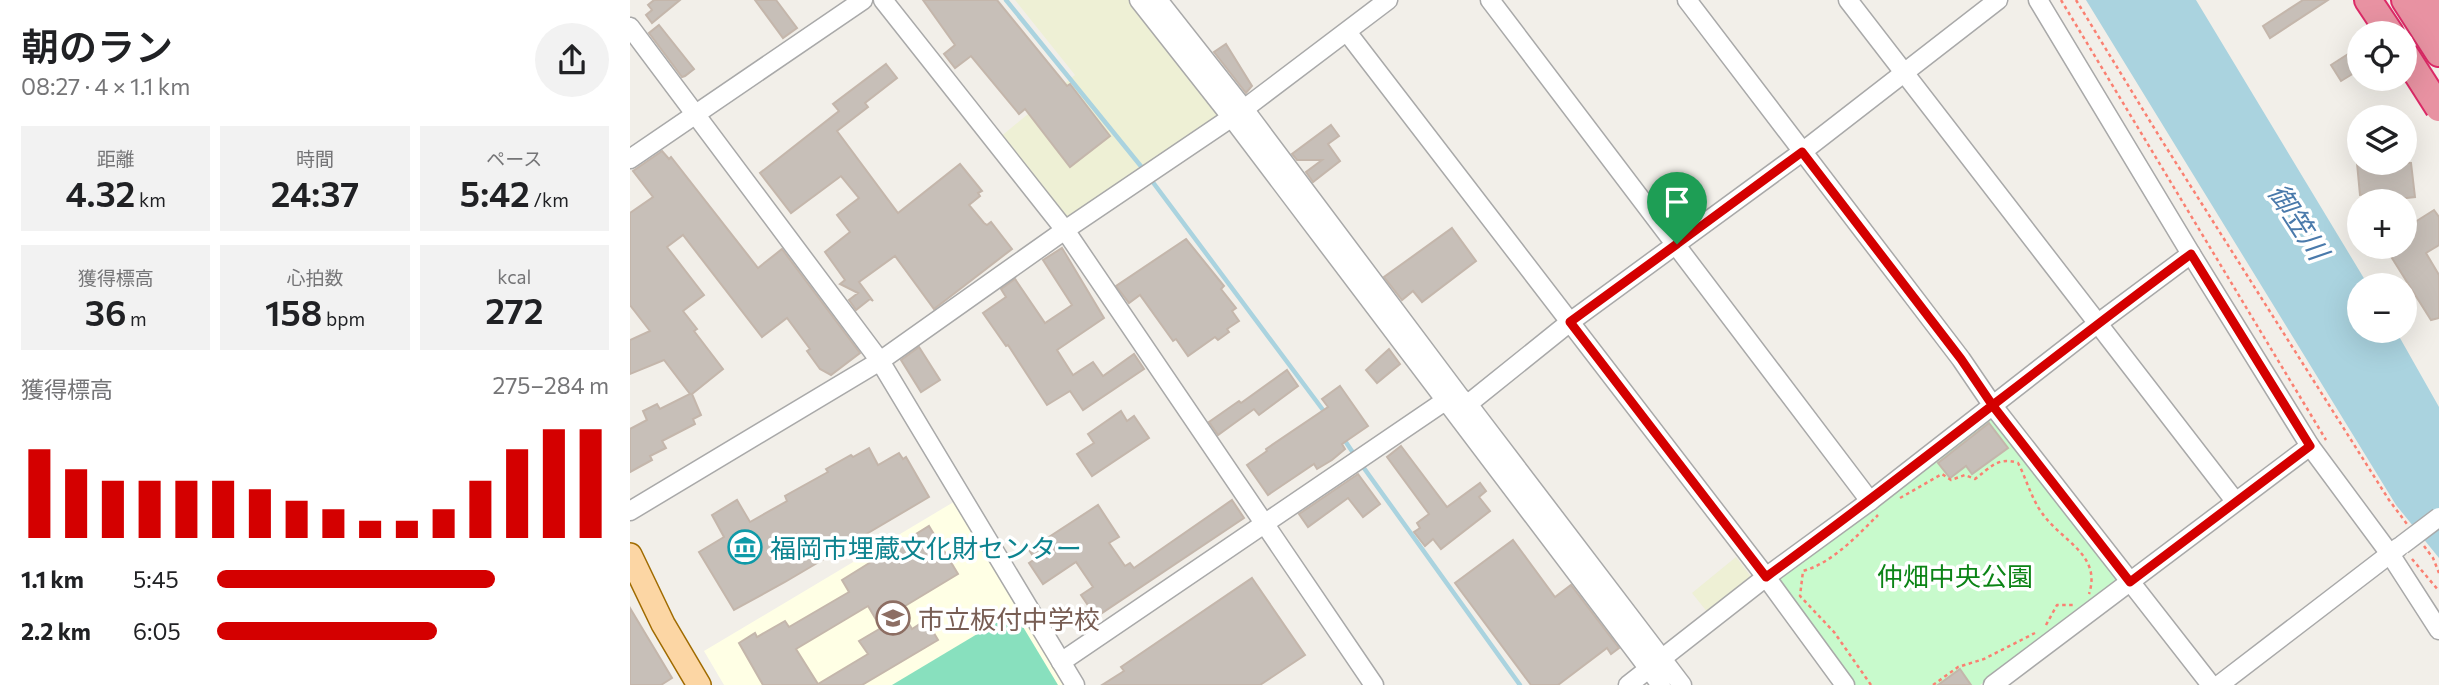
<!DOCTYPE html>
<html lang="ja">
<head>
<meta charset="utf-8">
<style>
	:root { --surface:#fff; --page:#f2f2f2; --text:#202124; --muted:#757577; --accent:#d40000 }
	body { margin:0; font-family:Commissioner,"Noto Sans JP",sans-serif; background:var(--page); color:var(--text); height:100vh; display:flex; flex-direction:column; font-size:26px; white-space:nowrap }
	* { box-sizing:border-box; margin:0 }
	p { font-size:23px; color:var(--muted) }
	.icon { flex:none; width:38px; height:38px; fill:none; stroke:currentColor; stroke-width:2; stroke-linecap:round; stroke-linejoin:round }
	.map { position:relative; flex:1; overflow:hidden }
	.drawer { display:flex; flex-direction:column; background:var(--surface); width:630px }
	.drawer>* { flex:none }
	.buttons { position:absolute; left:1717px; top:21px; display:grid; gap:14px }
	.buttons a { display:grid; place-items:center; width:70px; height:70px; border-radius:50%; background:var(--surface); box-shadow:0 7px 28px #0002; font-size:35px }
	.pin { position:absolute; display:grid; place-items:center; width:60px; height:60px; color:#fff; margin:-72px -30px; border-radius:50% 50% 50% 0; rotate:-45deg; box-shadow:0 0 7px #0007 }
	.pin .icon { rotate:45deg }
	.round { display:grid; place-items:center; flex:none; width:74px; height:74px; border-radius:37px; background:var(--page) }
	.head { display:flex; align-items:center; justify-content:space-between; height:119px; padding:0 21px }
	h1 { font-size:38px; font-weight:600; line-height:52px }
	.figures { display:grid; grid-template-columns:repeat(3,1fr); gap:10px; height:119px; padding:7px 21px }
	.figures div { display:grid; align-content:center; border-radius:0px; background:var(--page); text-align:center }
	.figures b { font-size:35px; font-weight:600 }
	.figures small { font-size:19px; font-weight:400 }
	.figures p { font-size:19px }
	.chart { height:196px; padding:14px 21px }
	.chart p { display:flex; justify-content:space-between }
	.chart svg { width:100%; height:126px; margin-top:7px; stroke:var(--accent); stroke-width:6 }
	ul { padding:0 21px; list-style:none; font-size:23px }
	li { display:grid; grid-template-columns:112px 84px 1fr; align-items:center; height:52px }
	li i { height:18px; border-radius:9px; background:var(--accent) }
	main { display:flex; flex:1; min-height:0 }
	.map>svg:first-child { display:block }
	.education { fill:#ffffe5 }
	.farmland { fill:#eef0d5 }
	.park { fill:#c8facc }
	.pitch { fill:#88e0be }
	.water { fill:#aad3df }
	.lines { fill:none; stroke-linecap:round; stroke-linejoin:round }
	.stream { stroke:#aad3df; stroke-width:4.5 }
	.building { fill:#c7bfb8; stroke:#c4b6ab; stroke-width:2; fill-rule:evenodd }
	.minor-casing { stroke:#a9a9a9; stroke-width:21 }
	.major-casing { stroke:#a06b00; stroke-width:26 }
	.highway-casing { stroke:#dc2a67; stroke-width:30 }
	.path { stroke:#fa8072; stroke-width:2.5; stroke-dasharray:3.5 3.5; stroke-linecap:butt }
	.minor { stroke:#fff; stroke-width:18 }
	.major { stroke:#fcd6a4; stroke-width:23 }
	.highway { stroke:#e892a2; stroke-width:26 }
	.minor-bridge-casing { stroke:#a9a9a9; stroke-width:21; stroke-linecap:butt }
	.highway-bridge-casing { stroke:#dc2a67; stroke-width:30; stroke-linecap:butt }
	.minor-bridge { stroke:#fff; stroke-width:18 }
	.highway-bridge { stroke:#e892a2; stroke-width:26 }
	.route-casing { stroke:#fff; stroke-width:14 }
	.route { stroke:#d40000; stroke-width:9 }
	.labels { text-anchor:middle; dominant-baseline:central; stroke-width:7; stroke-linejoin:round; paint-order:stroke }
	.culture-label { font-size:26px; fill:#0d838f; stroke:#fff; text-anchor:start }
	.park-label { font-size:26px; fill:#0c8416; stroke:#fff }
	.education-label { font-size:26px; fill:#785e54; stroke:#fff; text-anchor:start }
	.water-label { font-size:28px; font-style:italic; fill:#4a7aab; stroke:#fff }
</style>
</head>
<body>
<main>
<section class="drawer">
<div class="head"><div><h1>朝のラン</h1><p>08:27 · 4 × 1.1 km</p></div><a class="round"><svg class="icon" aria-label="share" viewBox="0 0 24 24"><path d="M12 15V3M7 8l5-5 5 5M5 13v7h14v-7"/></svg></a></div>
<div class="figures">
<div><p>距離</p><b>4.32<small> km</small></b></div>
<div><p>時間</p><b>24:37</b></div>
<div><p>ペース</p><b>5:42<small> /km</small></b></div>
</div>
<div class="figures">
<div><p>獲得標高</p><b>36<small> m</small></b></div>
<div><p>心拍数</p><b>158<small> bpm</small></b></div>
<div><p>kcal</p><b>272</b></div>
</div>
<div class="chart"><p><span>獲得標高</span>275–284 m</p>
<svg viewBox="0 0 160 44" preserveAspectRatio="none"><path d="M5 44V13M15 44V20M25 44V24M35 44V24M45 44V24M55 44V24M65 44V27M75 44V31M85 44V34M95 44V38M105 44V38M115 44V34M125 44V24M135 44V13M145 44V6M155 44V6"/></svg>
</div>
<ul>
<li><b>1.1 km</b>5:45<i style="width:71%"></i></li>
<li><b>2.2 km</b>6:05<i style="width:56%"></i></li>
</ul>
</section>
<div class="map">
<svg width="1809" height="685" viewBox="0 0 1809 685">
	<rect width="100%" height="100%" fill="#f2efe9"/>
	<polygon class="education" points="327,500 437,685 94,685 74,651"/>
	<g class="farmland">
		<polygon points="385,0 500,0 587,112 585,121 438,221 369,138 445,75"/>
		<polygon points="1106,557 1122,578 1078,613 1062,593"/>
	</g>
	<polygon class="park" points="1364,415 1489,579 1350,685 1223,685 1146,582"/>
	<polygon class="pitch" points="384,612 428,685 262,685"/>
	<polygon class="water" points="1456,0 1566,0 1738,285 1729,285 1729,331 1766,331 1809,407 1809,558 1766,505"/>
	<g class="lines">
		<g class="stream">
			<polyline points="376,0 514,170"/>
			<polyline points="519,177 696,414"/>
			<polyline points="713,438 726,457"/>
			<polyline points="731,464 890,685"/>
		</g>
	</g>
	<g class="building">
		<polygon points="24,0 50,0 22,23 16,15 22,10 18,5"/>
		<polygon points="125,0 146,0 167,28 153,38"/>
		<polygon points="293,0 367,0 437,86 440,84 480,136 440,167 395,109 389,114 341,56 325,68 314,54 325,45"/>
		<polygon points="1673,0 1698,0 1640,38 1633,26"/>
		<polygon points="29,25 64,69 55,76 52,77 19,33"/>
		<polygon points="596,44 622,86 616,93 584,52"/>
		<polygon points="1729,47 1729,70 1711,81 1701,65"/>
		<polygon points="256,64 267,78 235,103 238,107 207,131 268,213 330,164 352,191 348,193 350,196 339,205 354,223 357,225 361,222 382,249 304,309 265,256 229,282 243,301 240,299 226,310 219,300 228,293 210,284 215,280 195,252 220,232 207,215 229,198 211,176 161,213 130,173 209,111 203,104"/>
		<polygon points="701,125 709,136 698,144 710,161 683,182 676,172 692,160 667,160 662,154"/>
		<polygon points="32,151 39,159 41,157 128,268 152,249 230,353 201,375 190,369 177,351 180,349 157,318 132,337 53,235 37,247 74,295 53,311 67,329 64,331 93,369 62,394 71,415 63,419 65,424 32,441 36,448 20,456 22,460 0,472 0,429 17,420 13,411 27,404 30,409 60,394 34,360 0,374 0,340 20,331 0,305 0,213 23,197 3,171"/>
		<polygon points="1727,163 1781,163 1785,197 1758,200 1757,193 1730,195"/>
		<polygon points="1804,210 1809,217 1809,245 1796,253 1809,275 1809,318 1801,320 1755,247 1774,247 1774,229"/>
		<polygon points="822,228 846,261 792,302 783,291 772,300 754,277"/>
		<polygon points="556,239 594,286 591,289 606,308 602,311 609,321 597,329 599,332 588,340 585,337 558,356 546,339 543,341 510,295 499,303 486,286"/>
		<polygon points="432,248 474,318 427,350 443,375 463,362 473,376 504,354 514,369 453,410 440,391 417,405 378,345 376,346 353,313 376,297 371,289 385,279 415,323 442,305 413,260"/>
		<polygon points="289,347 310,380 291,392 271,360"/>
		<polygon points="759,349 770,364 747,383 736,370"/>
		<polygon points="657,370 668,386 629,415 624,409 588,435 579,422 609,401 611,403"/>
		<polygon points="710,386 738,426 712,444 715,449 702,460 687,469 684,464 638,495 617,465 637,451 636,449 698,407 692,399"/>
		<polygon points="491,411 497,421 504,416 519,438 462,476 447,454 464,443 458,434"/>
		<polygon points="1359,423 1378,448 1342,474 1336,466 1320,478 1308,463"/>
		<polygon points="771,446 817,507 850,483 856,491 849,497 860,511 811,549 803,539 795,546 784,532 790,528 787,523 799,514 757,457"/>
		<polygon points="239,448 248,465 269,453 273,459 276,457 299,497 155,582 104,610 69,552 94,537 82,515 107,500 120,522 157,501 155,496 198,472 196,469 221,455 223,457"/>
		<polygon points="728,474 750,504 733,517 718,498 678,527 669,514"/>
		<polygon points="602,500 614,518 466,617 451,595 463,587 446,562 413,584 399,563 405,559 399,550 468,505 489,537 479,543 495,566 500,563 504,568"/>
		<path d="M299 526 328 574 270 609 282 629 296 620 308 640 232 685H133L109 643 125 633 127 637 155 621 159 627 219 592 212 580ZM238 606 251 628 229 641 238 654 188 684 166 649Z"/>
		<polygon points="883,540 925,597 941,585 989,648 981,654 977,648 928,685 901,685 825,583"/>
		<polygon points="622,578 675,655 630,685 472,685 494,671 491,667"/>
		<polygon points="0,608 42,678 31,685 0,685"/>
		<polygon points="1330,669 1341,685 1308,685"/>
	</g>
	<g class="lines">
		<defs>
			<g id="minor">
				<polyline points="253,0 435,230 744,685"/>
				<polyline points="509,0 602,118 1031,685"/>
				<polyline points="528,0 614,109 830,397 838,404 1052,685"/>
				<polyline points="860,0 1240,501"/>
				<polyline points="1057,0 1331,359 1363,406 1581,685"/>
				<polyline points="1218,0 1605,501"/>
				<polyline points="1408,0 1561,254 1680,446 1760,554 1809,630"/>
				<polyline points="0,27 250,361 445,685"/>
				<polyline points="717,32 1136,577 1215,685"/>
				<polyline points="0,159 233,0"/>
				<polyline points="838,404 940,322 1172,152 1368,0"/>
				<polyline points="0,511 250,361 435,230 614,109 758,0"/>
				<polyline points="431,662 809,405 827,398"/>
				<polyline points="998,685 1136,577 1240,501 1467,324 1561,254"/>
				<polyline points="1363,685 1680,446"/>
				<polyline points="1589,685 1769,547"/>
			</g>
			<polyline id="major" points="0,555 33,624 69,685"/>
			<g id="highway">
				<polyline points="1738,0 1760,33"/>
				<polyline points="1775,0 1809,53"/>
				<polyline points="1798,0 1809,18"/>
			</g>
		</defs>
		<use href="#minor" class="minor-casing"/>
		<use href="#major" class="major-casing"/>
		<use href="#highway" class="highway-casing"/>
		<g class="path">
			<polyline points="1431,0 1696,440"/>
			<polyline points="1446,0 1529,136 1759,500 1777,524"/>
			<path d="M1270 498 1312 474 1321 480 1335 475 1345 479C1360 468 1368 456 1388 463 1397 480 1401 498 1412 513 1431 541 1472 554 1459 594"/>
			<polyline points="1794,546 1803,558 1809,573"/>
			<polyline points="1782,559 1809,591"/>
			<polyline points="1416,625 1427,605 1443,605"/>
			<path d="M1241 685 1204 632 1170 596 1173 571C1202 563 1227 536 1248 515"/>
			<polyline points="1303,685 1328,667 1354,659 1405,633"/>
		</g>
		<use href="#minor" class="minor"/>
		<use href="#major" class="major"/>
		<use href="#highway" class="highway"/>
		<defs>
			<polyline id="minor-bridge" points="1772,545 1809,517"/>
			<polyline id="highway-bridge" points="1774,53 1809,108"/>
		</defs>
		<use href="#minor-bridge" class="minor-bridge-casing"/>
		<use href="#highway-bridge" class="highway-bridge-casing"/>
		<use href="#minor-bridge" class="minor-bridge"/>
		<use href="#highway-bridge" class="highway-bridge"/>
	</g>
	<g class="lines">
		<defs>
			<path id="route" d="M1047 244 940 322 1136 577C1280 472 1418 360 1561 254L1680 446 1500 582 1363 406 1331 359 1172 152 1047 244"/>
		</defs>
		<use href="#route" class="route-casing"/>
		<use href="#route" class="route"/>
	</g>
	<defs>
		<symbol id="museum-ring" viewBox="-11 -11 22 22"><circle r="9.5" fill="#fff" stroke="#0f9aa8" stroke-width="1.5"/><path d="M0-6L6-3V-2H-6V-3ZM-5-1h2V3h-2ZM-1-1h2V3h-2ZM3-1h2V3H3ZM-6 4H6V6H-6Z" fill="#0f9aa8"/></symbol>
		<symbol id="school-ring" viewBox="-11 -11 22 22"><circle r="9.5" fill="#fff" stroke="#8d6e63" stroke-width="1.5"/><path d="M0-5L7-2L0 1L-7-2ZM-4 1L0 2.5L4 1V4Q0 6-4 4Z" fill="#8d6e63"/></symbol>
	</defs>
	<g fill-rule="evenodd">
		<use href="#museum-ring" x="96" y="528" width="38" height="38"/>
		<use href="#school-ring" x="244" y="599" width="38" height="38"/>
	</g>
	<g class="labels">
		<g class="culture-label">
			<text x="140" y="547">福岡市埋蔵文化財センター</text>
		</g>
		<g class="park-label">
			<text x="1325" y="575">仲畑中央公園</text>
		</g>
		<g class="education-label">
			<text x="288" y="618">市立板付中学校</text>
		</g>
		<g class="water-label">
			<text transform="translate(1669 221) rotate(57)">御笠川</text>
		</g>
	</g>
</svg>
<div class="buttons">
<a><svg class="icon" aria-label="locate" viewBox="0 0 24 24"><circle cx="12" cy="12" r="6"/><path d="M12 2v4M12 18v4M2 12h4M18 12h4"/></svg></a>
<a><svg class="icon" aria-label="layers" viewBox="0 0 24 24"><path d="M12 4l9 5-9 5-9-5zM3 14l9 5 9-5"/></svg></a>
<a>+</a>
<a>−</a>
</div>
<div class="pin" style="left:1047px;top:244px;background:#1e9e55"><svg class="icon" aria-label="arrive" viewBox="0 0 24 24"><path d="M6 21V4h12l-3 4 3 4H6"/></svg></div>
</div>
</main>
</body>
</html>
